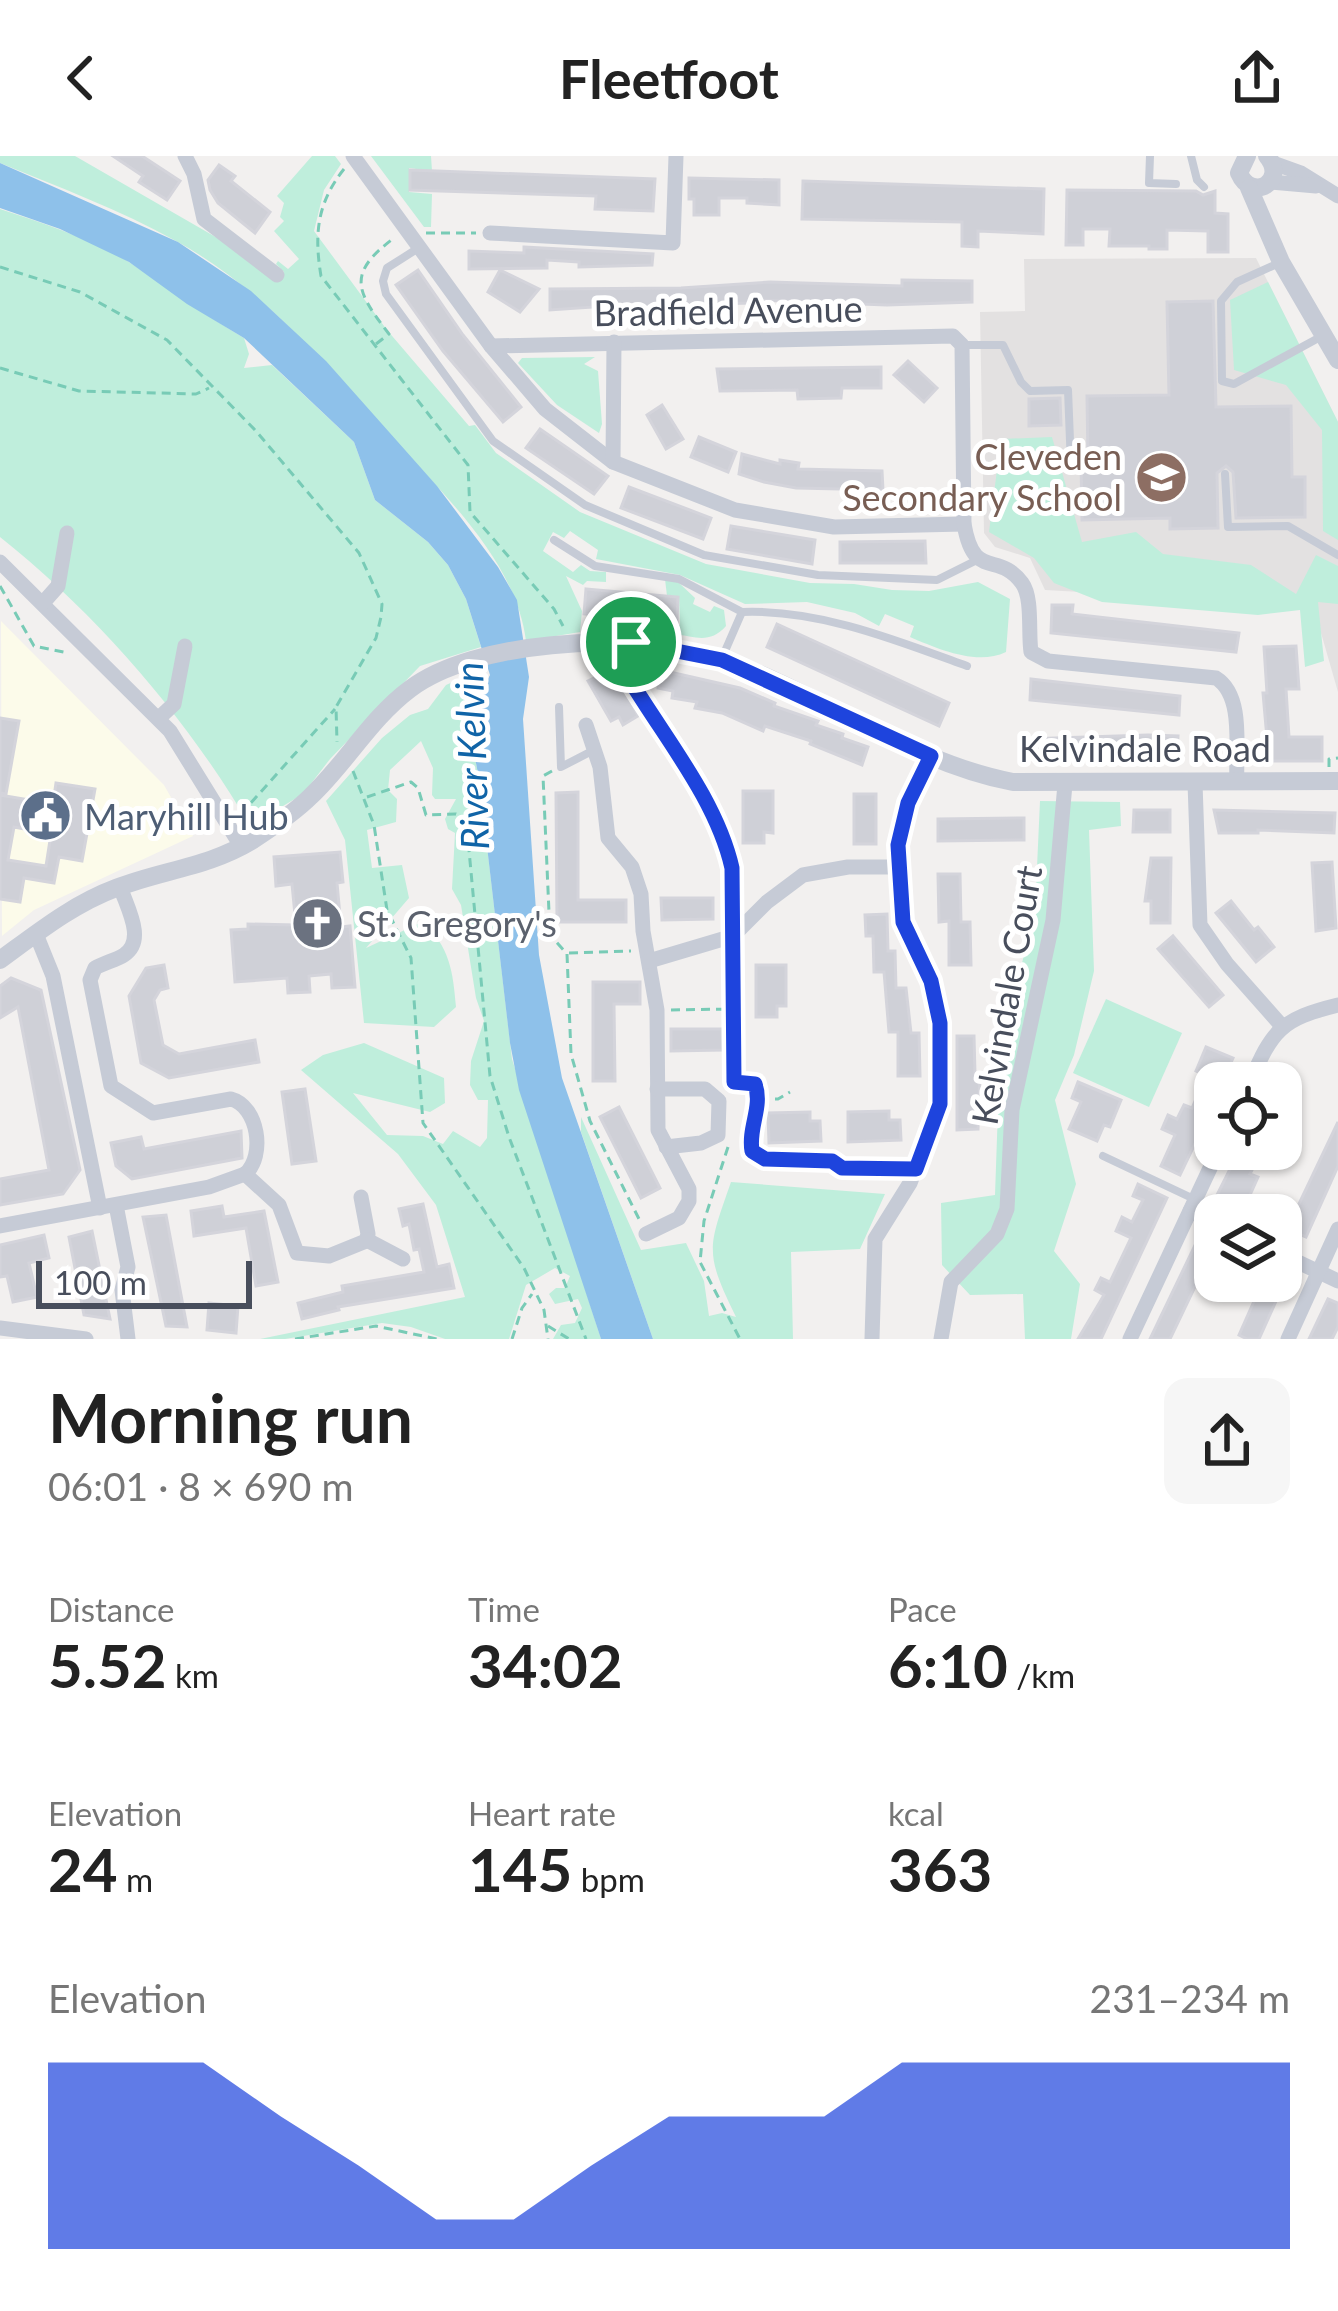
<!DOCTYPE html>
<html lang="en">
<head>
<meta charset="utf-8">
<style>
	:root { --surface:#fff; --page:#f6f6f6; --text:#222; --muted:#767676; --accent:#1e44dd }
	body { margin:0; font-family:Lato,sans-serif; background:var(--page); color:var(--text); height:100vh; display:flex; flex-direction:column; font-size:45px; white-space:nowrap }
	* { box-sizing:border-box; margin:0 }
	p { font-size:39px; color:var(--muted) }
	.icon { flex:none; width:66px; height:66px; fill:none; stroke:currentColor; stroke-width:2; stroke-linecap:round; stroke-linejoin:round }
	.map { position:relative; height:1183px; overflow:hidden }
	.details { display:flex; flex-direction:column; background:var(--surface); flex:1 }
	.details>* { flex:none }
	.fabs { position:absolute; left:1194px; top:906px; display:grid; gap:24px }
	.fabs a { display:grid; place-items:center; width:108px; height:108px; border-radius:24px; background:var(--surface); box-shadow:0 3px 9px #0004; font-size:60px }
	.scale { position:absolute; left:36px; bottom:30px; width:216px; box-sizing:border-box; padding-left:12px; border:6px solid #484e5c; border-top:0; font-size:33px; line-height:42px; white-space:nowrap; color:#484e5c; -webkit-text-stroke:9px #fff; paint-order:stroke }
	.pin { position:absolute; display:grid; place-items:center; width:102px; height:102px; color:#fff; margin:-51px; border:6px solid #fff; border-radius:50%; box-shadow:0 3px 12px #0007 }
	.round { display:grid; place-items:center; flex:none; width:126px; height:126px; border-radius:24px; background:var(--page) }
	.head { display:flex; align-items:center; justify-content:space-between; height:204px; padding:0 48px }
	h1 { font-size:66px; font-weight:700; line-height:90px }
	.stats { display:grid; grid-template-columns:repeat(3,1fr); gap:18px; height:204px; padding:12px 48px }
	.stats div { display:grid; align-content:center }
	.stats b { font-size:60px; font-weight:700 }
	.stats small { font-size:33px; font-weight:400 }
	.stats p { font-size:33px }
	.chart { height:336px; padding:24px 48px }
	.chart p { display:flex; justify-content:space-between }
	.chart svg { width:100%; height:216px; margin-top:12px; fill:var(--accent); opacity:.7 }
	header { display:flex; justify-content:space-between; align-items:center; height:156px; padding:0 48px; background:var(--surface); font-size:54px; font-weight:700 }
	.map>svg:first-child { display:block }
	.commercial { fill:#fcfbea }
	.education { fill:#e3e1e1 }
	.green { fill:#bfeedc }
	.water { fill:#8ec1ea }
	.building { fill:#cfd0d7; stroke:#d4d4db; stroke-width:3; fill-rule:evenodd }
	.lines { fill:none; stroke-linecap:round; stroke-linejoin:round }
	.path { stroke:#78cbb6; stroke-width:3; stroke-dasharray:9 6; stroke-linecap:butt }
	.service { stroke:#c6cbd6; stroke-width:8 }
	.minor { stroke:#c6cbd6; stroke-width:15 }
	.tertiary { stroke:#c6cbd6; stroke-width:18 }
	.route-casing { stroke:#fff; stroke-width:24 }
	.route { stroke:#1e44dd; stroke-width:15 }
	.labels { text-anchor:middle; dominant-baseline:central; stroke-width:10; stroke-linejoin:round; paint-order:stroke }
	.street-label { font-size:36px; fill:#484e5c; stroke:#fff }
	.education-label { font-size:36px; fill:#785e54; stroke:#fff; text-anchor:end }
	.service-label { font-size:36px; fill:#4e5e75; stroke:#fff; text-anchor:start }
	.worship-label { font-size:36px; fill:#5b616d; stroke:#fff; text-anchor:start }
	.water-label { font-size:39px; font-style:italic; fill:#1064a7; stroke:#fff }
</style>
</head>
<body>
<header><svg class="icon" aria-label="back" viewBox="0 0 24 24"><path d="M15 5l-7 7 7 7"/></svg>Fleetfoot<svg class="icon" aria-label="share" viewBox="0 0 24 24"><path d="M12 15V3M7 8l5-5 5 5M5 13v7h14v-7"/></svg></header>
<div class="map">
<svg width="1338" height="1183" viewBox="0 0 1338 1183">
	<rect width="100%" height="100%" fill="#f2f0ef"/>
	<polygon class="commercial" points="1,465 164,629 193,680 34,754 2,780"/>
	<polygon class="education" points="1256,102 1338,266 1338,536 1313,449 1045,434 1030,402 995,391 984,377 980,156 1025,155 1024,103"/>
	<g class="green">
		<path d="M0 0H75L233 91 277 123 284 116 276 108 278 105 288 113 299 103 274 75 284 65 280 61 284 47 277 40 312 0H335L341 8 324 34 314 75 387 174 469 270 475 269 496 297 580 356 706 408 810 427 854 428 892 434 929 435 978 426 1010 443 1006 496C977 510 938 493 910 481L914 470 885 458 879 470 855 457 807 446 745 448 680 419 596 403 598 394 570 375 564 382 553 376 543 395 573 416 581 409 590 415 606 416V426L587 425 583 429 566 420 582 455 580 476 526 485C516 405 444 339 392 282 326 209 264 133 176 85 120 54 59 31 0 7Z"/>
		<polygon points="371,0 431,0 432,15 409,12 409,36 432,38 431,71 424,71"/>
		<path d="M0 53C45 68 92 83 132 108 169 133 205 159 244 182L249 198 244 212 272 209 354 286 375 344 428 386 448 409 466 443 481 491 420 510 330 603 303 638 250 670C187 562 98 459 0 381Z"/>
		<polygon points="1268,126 1338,266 1338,384 1323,375 1322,274 1286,229 1234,214 1230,144"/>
		<polygon points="595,201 584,208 598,215 602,268 599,277 557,249 518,207 522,202"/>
		<polygon points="1052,281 1082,386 1136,376 1163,398 1251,409 1296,438 1316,399 1338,410 1338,448 1318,446 1324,505 1305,511 1300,454 1258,459 1102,446 1054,427 1034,402 989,376 1001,283"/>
		<path d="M665 423 678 426 695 442 693 448 710 456 714 450 724 454 726 470C710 488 696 481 675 478V469H680L679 441 667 440Z"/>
		<path d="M466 520 483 521 467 563 479 622 512 903 601 1183H553L561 1169 575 1167 582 1152 578 1143 555 1148 549 1138 556 1132H565L570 1120 555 1112 526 1129 509 1183H445L411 1171 382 1167 285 1183H260L465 1141 436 1049 398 998 301 914 323 899 364 887 444 922 445 947 430 956 353 937 387 979 423 980 443 988 453 975 480 991 487 982 488 944H478L470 929 471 905 484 865 476 842 461 749 452 733 455 677 448 673 445 663 456 643H435L432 639 433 612 421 585 390 614 388 634 397 643 396 666 367 674 372 712 402 709 409 742 366 792 422 766C450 790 453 816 456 851L434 871 364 867 345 684 326 645 382 582 410 559 428 553 446 529Z"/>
		<polygon points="1040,645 1120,646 1121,670 1089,674 1094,815 1074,899 1055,944 1076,1028 1054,1095 1080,1128 1071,1183 1025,1183 1023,1138 970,1139 942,1109 941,1047 995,1039 1000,895 1035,755"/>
		<polygon points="1106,843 1182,877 1149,951 1073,917"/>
		<path d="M581 961 641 1094 686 1087 704 1125 709 1160 722 1157 736 1161C704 1096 708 1092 731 1026L885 1038 860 1093 791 1096 793 1183H653L581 976Z"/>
	</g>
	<polygon class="water" points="0,7 178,86 251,135 326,205 437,330 498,411 517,444 529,521 523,563 539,799 562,922 653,1183 601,1183 519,934 510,887 479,622 467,563 490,519 466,443 448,409 428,386 375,344 354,286 244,182 187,148 129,106 60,73 0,52"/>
	<g class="building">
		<polygon points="113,0 142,0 180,25 167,44 139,26 143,20"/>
		<polygon points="219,9 235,20 231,25 270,56 255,77 218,47 210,34 208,24"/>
		<polygon points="410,14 655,23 653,55 595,53 596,40 410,34"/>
		<polygon points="689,22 779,24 779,49 747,47 747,42 719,42 719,59 694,59 694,43 689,43"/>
		<polygon points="803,25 1044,33 1043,78 978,75 978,91 962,90 962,66 802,63"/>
		<polygon points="1067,34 1196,35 1203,39 1215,35 1215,57 1228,58 1228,96 1208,96 1208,75 1167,74 1167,93 1149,93 1149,90 1109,90 1110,73 1083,73 1083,89 1066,89"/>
		<polygon points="524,91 653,98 652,109 579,111 579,106 547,104 547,112 469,113 469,95 524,97"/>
		<polygon points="418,114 463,179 521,251 503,266 443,195 396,129"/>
		<polygon points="500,114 539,133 520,156 488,136"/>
		<polygon points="902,124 972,125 972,146 887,149 753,144 753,147 707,148 707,151 637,152 637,148 550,154 550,133 681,132 770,126 902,130"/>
		<polygon points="1213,145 1216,251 1291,250 1292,321 1305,321 1305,361 1236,362 1233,316 1226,310 1217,317 1218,372 1170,373 1170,362 1082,364 1081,303 1088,303 1087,240 1169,239 1167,146"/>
		<polygon points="908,205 937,232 924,246 894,219"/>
		<polygon points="881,211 881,232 842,232 841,242 798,243 797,234 720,235 717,213"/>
		<polygon points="1060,242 1061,269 1029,270 1029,243"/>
		<polygon points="662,249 683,283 666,293 647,259"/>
		<polygon points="540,273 608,320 594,338 526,292"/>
		<polygon points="699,281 736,296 728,316 691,301"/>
		<polygon points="742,298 780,308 780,304 799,307 798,313 882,315 883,334 796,332 764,326 739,318"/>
		<polygon points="629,331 711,362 703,383 621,352"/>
		<polygon points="731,370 815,384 812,408 727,393"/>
		<polygon points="925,385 926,407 840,407 840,386"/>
		<polygon points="586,433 678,441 677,466 584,458"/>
		<polygon points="1052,449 1073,449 1072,458 1239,477 1236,496 1051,477"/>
		<polygon points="777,468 949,547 939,570 767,491"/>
		<polygon points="1296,490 1299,533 1286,533 1289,581 1322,581 1322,605 1269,605 1263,537 1267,537 1264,491"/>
		<polygon points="611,501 638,560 623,569 619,561 611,565 588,525 596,521 592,512"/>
		<polygon points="661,514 740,532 775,547 774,550 818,565 816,569 843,578 842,582 868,591 862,609 810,588 811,585 765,570 763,575 722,557 695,552 697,546 672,542 673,535 658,532"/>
		<polygon points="1031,523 1180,540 1179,559 1030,544"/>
		<polygon points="0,562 19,565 6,638 0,637"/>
		<polygon points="1148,579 1178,580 1177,598 1026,601 1026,583"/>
		<path d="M56 627 95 633 82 705 59 701 54 727 24 722 20 746 0 743V639L53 648ZM14 671 51 678 46 710 8 704Z"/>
		<polygon points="743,635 773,635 773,677 764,676 764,687 743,687"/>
		<polygon points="578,636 578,744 626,744 626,766 557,766 556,637"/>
		<rect x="854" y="638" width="22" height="50"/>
		<polygon points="1134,654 1170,654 1170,676 1133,676"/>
		<polygon points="1214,654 1335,657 1334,677 1258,674 1258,677 1219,677"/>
		<polygon points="1024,662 1024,684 938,685 938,663"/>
		<polygon points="340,696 343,726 337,727 341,771 350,770 355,831 332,832 331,818 309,820 310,836 288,837 287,822 235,826 231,774 248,773 248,768 296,769 292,728 276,730 274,701"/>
		<polygon points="1151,702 1171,702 1170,767 1151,767 1151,745 1145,745"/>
		<polygon points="1332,706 1336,772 1316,775 1312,707"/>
		<polygon points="938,718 960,718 961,766 970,766 971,809 949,809 949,765 939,766"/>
		<polygon points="661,742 713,742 713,763 662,764"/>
		<polygon points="1231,745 1254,774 1258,771 1274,791 1256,806 1216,757"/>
		<polygon points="887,758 888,795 895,795 896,832 906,832 911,877 919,877 920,920 898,920 898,876 889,876 884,816 874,816 873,780 866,780 865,759"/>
		<polygon points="1173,780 1223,839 1209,851 1158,793"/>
		<polygon points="164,809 168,832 160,834 154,844 163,889 179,898 255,884 259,906 169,922 141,907 129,840 146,812"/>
		<polygon points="756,809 786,809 786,850 777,850 777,861 756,861"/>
		<polygon points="11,822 41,834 80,1014 63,1038 0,1049 0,1023 49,1014 18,851 0,862 0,830"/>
		<polygon points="593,826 640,826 640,848 614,848 615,925 593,925"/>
		<polygon points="671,873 722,873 723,894 671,895"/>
		<polygon points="957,880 974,880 975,918 980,918 978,973 957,974"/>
		<polygon points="1206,891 1233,902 1222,927 1215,927 1215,946 1180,1019 1161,1010 1175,979 1162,973 1168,959 1177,963 1184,949 1192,952 1203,927 1204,919 1196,915"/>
		<polygon points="1078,926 1121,944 1110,971 1104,969 1097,985 1069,973 1081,946 1072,942"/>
		<polygon points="305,933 316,1005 292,1008 282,936"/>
		<polygon points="619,951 660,1032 641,1042 600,961"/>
		<polygon points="889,955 889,964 900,964 901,984 848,986 848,956"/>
		<polygon points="810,956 810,965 820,965 821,985 769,987 768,957"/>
		<polygon points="1338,966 1338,1010 1306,1081 1287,1073"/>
		<polygon points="241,975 242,1002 132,1023 116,1010 111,987 141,981 144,993"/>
		<polygon points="1240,993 1262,993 1250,1018 1258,1021 1246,1048 1237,1043 1234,1049 1216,1041"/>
		<polygon points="1138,1028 1167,1042 1101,1183 1078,1183 1104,1139 1095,1134 1101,1122 1110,1126 1131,1082 1116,1075 1122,1061 1132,1066 1143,1044 1133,1040"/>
		<polygon points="423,1048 437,1111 449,1108 454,1132 338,1151 339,1154 302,1163 298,1147 343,1136 342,1130 424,1116 419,1093 414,1094 409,1068 403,1070 399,1053"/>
		<polygon points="222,1050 224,1061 264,1055 278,1126 256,1130 246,1072 194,1080 191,1055"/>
		<polygon points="166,1059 187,1171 166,1170 143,1061"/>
		<polygon points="92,1075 110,1163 84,1159 69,1081"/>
		<polygon points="44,1079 49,1102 29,1107 37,1141 13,1146 7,1120 0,1121 0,1089"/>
		<polygon points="1198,1083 1214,1091 1170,1183 1150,1183"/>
		<polygon points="1263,1125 1285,1125 1259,1183 1247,1183 1239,1179"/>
		<polygon points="1328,1143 1338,1147 1338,1171 1332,1183 1309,1183"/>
		<polygon points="209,1147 238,1150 236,1177 207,1174"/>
	</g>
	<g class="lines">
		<g class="path">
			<path d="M344 13C317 47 314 78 321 120L468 309 470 356 554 453 563 470"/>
			<polyline points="426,77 476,77"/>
			<polyline points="0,111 80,136 167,184 256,275 359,397 382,448 381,461 376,482 336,551 337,586"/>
			<path d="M376 188 389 178C356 135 346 118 394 82"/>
			<polyline points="0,212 79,235 196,238 209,232"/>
			<polyline points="0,430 34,490 68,497"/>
			<polyline points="670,588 694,624 728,693 733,760"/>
			<polyline points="1329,611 1329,603 1338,602"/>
			<polyline points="353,615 374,669 387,754 411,802 423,967 524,1112 544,1154 548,1183"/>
			<polyline points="552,615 543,620 550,779 567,798 571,898 590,965 640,1065"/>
			<polyline points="367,641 411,626 418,632 426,659 456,658 466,662 490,920 509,981 586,1183"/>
			<polyline points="241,658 335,553"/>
			<polyline points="569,797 631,795"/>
			<polyline points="671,854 733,853"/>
			<path d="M736 926 755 928C763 952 748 971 752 995L765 1003 832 1005 842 1012 902 1013"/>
			<polyline points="732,934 733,794"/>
			<polyline points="760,943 778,943 790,936"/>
			<polyline points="728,991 704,1065 700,1106 740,1183"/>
			<polyline points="548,1170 569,1183"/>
			<polyline points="295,1183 376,1170 437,1183"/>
			<polyline points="512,1183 522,1152 532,1138"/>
		</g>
		<g class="service">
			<polyline points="1150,0 1149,27 1176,28"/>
			<polyline points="1191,0 1197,24 1204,31"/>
			<polyline points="417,93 387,112 383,125 386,138 493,285 585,349 704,399 818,419 937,424 977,404"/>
			<polyline points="1279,107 1237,126 1221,145 1222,225 1234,228 1324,179"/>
			<polyline points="964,189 1003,189 1021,226 1030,235 1068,234 1071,310"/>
			<polyline points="1225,318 1228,371 1288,370 1338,399"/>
			<polyline points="554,384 595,410 679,423 742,456 722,502"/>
			<path d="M742 456C819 453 896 484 967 510"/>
			<polyline points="559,551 561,611 592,595"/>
			<polyline points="1103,1000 1194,1043"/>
		</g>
		<g class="minor">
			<polyline points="185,0 194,18 204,63 277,119"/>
			<polyline points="353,0 491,190 545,253 613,306 735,354 834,371 964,368"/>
			<polyline points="1273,7 1301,17 1338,40"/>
			<polyline points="1271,26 1316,30"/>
			<polyline points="490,77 673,87 676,0"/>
			<path d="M491 190 953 180 962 189 964 368C974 426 998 394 1022 427 1033 442 1028 477 1031 496L1048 505 1216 522C1245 540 1235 595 1237 626"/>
			<polyline points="613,306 614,186"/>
			<polyline points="0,406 170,575 241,690"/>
			<polyline points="43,447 58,430 67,377"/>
			<path d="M631 486C629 531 639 539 662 576"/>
			<polyline points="159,562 174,548 185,490"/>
			<polyline points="586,569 600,611 608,682 632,711 641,738 643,775 657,854 658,974 689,1033 689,1045 679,1062 646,1078"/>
			<polyline points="1195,627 1200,769 1227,808 1281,869"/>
			<path d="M120 730C126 750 147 784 124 799 116 804 104 807 95 812L90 824 111 930 153 957 231 943C258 950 266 1000 245 1018"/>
			<polyline points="36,778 53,820 100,1052"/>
			<polyline points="649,805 733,780 767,746 803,719 848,711 898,711"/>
			<path d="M1250 927C1272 874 1281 863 1338 849"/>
			<polyline points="657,933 705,933 719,945 718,979 701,987 666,991"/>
			<polyline points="245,1018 279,1049 297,1097 329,1100 366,1085 368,1078 361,1041"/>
			<polyline points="116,1049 128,1111 122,1134 128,1183"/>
			<polyline points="1190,1055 1215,1067"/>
			<polyline points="0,1070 209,1031 245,1018"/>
			<polyline points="367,1084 403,1103"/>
			<polyline points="1281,1098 1338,1125"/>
			<polyline points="0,1172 86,1183"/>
			<polyline points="872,1183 875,1083 910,1027 940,948 937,844 903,766 898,711 908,647 931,600"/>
			<polyline points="941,1183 951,1126 997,1078 1007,1053 1012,954 1053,764 1065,628"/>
			<polyline points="1130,1183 1219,993"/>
			<polyline points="1288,1183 1338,1073"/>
		</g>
		<g class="tertiary">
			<path d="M1247 0 1239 17C1252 47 1288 25 1267 0"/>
			<polyline points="1249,32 1281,106 1338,204"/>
			<path d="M0 804C37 777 73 748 116 732 163 714 209 711 253 684 273 671 294 657 311 640 346 607 371 562 410 533 475 484 625 477 702 498 810 527 902 605 1013 626L1338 625"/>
		</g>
	</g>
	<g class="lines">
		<defs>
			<path id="route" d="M631 486 722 504 931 600 908 647 898 689 903 766 931 825 940 867V948L916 1013 842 1012 832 1005 765 1003 752 995C748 971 763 951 755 928L734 926 732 712C717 646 668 586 633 529L629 517Z"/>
		</defs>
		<use href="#route" class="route-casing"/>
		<use href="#route" class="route"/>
	</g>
	<defs>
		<symbol id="school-disc" viewBox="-11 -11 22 22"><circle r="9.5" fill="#8d6e63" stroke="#fff"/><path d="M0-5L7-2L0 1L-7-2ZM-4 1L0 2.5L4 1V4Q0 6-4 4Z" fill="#fff"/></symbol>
		<symbol id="civic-disc" viewBox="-11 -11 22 22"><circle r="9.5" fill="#5c6f8a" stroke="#fff"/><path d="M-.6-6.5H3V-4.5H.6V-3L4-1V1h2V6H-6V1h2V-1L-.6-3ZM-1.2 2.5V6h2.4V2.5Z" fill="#fff"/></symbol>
		<symbol id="church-disc" viewBox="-11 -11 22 22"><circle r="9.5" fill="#6b7280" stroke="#fff"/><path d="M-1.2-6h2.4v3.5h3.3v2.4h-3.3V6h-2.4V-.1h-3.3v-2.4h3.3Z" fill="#fff"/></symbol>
	</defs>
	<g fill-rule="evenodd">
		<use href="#school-disc" x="1132" y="292" width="59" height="59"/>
		<use href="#civic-disc" x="16" y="630" width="59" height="59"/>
		<use href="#church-disc" x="288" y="738" width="59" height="59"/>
	</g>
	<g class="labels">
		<g class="street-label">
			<text transform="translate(728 154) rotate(-1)">Bradfield Avenue</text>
			<text x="1145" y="592">Kelvindale Road</text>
			<text transform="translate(1006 839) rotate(-80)">Kelvindale Court</text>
		</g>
		<g class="education-label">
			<text x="1122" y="300">Cleveden<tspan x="1122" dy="41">Secondary School</tspan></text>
		</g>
		<g class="service-label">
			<text x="84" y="660">Maryhill Hub</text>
		</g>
		<g class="worship-label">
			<text x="357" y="767">St. Gregory's</text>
		</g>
		<g class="water-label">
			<text transform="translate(471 600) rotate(-92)">River Kelvin</text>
		</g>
	</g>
</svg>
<div class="fabs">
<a><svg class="icon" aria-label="locate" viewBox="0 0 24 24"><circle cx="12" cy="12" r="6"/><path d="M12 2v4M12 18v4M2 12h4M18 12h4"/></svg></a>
<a><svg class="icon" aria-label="layers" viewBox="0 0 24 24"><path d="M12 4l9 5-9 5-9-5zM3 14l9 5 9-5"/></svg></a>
</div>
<div class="scale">100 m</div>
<div class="pin" style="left:631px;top:486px;background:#1e9e55"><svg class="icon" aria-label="arrive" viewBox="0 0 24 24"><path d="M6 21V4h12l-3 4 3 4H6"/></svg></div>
</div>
<section class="details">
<div class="head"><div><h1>Morning run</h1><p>06:01 · 8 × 690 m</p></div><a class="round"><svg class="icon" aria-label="share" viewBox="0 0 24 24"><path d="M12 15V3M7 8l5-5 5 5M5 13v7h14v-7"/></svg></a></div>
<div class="stats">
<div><p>Distance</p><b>5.52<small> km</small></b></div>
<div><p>Time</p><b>34:02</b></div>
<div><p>Pace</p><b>6:10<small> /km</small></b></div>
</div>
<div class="stats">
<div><p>Elevation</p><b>24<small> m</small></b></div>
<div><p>Heart rate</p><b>145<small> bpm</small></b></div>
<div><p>kcal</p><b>363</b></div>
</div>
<div class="chart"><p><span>Elevation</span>231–234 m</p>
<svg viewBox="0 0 160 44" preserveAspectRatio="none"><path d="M0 44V6L10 6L20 6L30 17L40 27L50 38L60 38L70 27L80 17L90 17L100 17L110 6L120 6L130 6L140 6L150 6L160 6V44z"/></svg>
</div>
</section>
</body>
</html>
